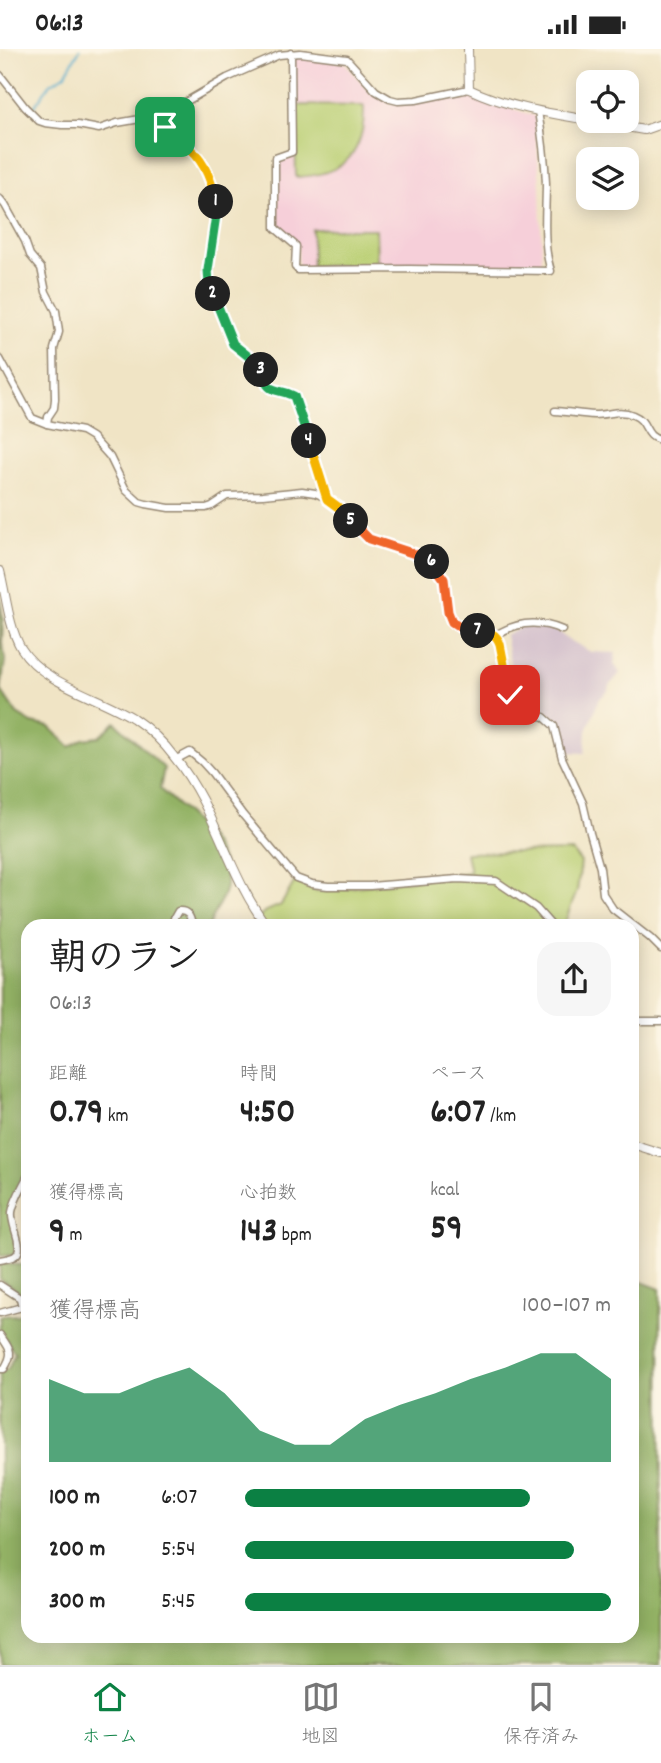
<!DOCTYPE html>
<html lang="ja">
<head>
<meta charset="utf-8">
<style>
	:root { --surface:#fff; --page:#f6f6f6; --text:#222; --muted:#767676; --line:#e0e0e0; --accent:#0b8043 }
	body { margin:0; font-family:Dekko,"Klee One",sans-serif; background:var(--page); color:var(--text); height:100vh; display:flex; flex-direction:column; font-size:26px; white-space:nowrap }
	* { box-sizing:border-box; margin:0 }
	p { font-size:23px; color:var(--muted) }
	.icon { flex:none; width:38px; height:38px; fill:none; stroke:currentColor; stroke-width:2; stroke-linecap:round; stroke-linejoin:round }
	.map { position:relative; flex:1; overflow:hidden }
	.panel { position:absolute; left:21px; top:870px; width:618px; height:724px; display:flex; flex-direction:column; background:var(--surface); border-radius:21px; box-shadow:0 4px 18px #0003 }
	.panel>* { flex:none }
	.tools { position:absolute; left:576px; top:21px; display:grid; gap:14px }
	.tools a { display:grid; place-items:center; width:63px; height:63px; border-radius:14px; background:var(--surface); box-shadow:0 4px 18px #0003; font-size:35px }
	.pin { position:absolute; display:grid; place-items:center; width:60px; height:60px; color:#fff; margin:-30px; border-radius:14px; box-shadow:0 4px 10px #0006 }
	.km { position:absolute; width:35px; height:35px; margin:-18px; border-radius:50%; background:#222; color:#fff; font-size:19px; line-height:35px; text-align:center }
	.round { display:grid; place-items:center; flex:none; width:74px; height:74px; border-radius:21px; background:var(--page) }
	.head { display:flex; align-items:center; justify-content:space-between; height:119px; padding:0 28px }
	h1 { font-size:38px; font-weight:800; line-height:52px }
	.stats { display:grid; grid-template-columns:repeat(3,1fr); gap:10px; height:119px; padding:7px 28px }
	.stats div { display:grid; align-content:center }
	.stats b { font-size:35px; font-weight:800 }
	.stats small { font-size:19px; font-weight:400 }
	.stats p { font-size:19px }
	.chart { height:196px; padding:14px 28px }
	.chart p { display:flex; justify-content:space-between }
	.chart svg { width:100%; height:126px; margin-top:7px; fill:var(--accent); opacity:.7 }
	ul { padding:0 28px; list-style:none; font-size:23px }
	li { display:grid; grid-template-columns:112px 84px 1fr; align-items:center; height:52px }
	li i { height:18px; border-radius:9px; background:var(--accent) }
	.status { display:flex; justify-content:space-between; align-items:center; height:49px; padding:0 35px; background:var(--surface); direction:ltr }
	.status svg { height:19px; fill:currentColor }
	.tabs { display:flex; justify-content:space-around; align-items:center; height:98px; border-top:2px solid var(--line); background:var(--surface); font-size:19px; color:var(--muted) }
	.tabs a { display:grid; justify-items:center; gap:4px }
	.tabs .active { color:var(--accent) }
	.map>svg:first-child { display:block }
	.built { fill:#f6cfd9 }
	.industrial { fill:#d1bdcb }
	.green { fill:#bacf73; stroke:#7a7c48; stroke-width:2 }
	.forest { fill:#93b265; stroke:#676e42; stroke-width:2 }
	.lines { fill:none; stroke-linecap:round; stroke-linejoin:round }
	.stream { stroke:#51accf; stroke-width:2 }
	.minor-casing { stroke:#968772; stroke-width:9 }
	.tertiary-casing { stroke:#968772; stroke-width:10 }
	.minor { stroke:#fff; stroke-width:6 }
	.tertiary { stroke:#fff; stroke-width:8 }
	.split-1-casing { stroke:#fff; stroke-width:14 }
	.split-2-casing { stroke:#fff; stroke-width:14 }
	.split-3-casing { stroke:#fff; stroke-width:14 }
	.split-4-casing { stroke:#fff; stroke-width:14 }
	.split-5-casing { stroke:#fff; stroke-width:14 }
	.split-6-casing { stroke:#fff; stroke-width:14 }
	.split-7-casing { stroke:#fff; stroke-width:14 }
	.split-8-casing { stroke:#fff; stroke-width:14 }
	.split-1 { stroke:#f5b400; stroke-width:9 }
	.split-2 { stroke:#22a559; stroke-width:9 }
	.split-3 { stroke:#22a559; stroke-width:9 }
	.split-4 { stroke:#22a559; stroke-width:9 }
	.split-5 { stroke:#f5b400; stroke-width:9 }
	.split-6 { stroke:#f0652b; stroke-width:9 }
	.split-7 { stroke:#f0652b; stroke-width:9 }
	.split-8 { stroke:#f5b400; stroke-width:9 }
</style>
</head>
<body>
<div class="status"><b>06:13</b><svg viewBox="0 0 49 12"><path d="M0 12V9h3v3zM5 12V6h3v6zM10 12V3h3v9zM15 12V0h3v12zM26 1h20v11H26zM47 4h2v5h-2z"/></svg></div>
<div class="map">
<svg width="661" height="1616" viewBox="0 0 661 1616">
	<rect width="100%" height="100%" fill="#fcf5e5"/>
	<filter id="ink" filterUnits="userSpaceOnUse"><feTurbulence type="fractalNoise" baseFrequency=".0143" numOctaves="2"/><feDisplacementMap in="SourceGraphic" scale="14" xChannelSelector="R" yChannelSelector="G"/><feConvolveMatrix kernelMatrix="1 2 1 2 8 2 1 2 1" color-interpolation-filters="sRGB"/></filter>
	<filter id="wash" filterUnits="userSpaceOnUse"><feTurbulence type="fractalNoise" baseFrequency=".00686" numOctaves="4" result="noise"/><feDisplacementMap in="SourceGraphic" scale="28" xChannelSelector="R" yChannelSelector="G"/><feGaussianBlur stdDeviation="1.57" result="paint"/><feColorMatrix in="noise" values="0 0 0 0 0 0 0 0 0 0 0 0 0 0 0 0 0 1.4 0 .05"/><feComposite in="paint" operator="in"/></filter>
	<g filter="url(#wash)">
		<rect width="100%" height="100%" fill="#f0e4c5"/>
		<polygon class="built" points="296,8 344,13 368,41 390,54 425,52 464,44 535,67 540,137 542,216 302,219 298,217 298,196 280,181 278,177 277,115 295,105 293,11"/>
		<polygon class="industrial" points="523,577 543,578 557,582 566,589 591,603 616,604 614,615 620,624 611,635 607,643 599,650 587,682 585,704 567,703 560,677 556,671 550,665 531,661 520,653 516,645 505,586"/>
		<g class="green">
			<path d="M295 56 364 57C365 106 343 126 296 128Z"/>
			<polygon points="312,180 376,180 377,216 312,217"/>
			<polygon points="572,802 581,813 577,842 566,870 566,877 250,877 264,863 281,856 295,832 317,843 470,823 466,804"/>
		</g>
		<g class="forest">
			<path d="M0 548 3 571 2 594 5 611 1 641 17 665 32 674 50 678 70 698 83 690 99 688 115 673 164 719 160 740C186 765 229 796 226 837 225 848 212 864 209 877H28V1123C24 1136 10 1145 10 1160 10 1178 20 1185 15 1206L0 1207Z"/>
			<path d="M28 1214V1587H632V1228L634 1230 660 1240 661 1616H0V1323L8 1320 15 1304 0 1282V1267C6 1266 12 1267 18 1266 23 1265 25 1264 27 1259 31 1247 8 1236 0 1230V1215L23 1216Z"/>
		</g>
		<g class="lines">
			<polyline class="stream" points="34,58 50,35 65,26 80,0"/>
		</g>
	</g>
	<g filter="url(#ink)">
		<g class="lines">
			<defs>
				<g id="minor">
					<path d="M291 4 292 103 275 109V179L296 197 295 218 298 221 409 220 551 222C542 194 546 163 546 134 545 110 542 86 538 62"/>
					<polyline points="0,26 25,58 39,72 45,74 62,76 78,76 99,80 117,74 163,66 227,29 279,6 300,4 347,10 376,42 390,50 398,52 416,51 469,40"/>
					<polyline points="159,67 170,84 192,102 202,114 211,134 217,160 208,221 209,235 230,289 237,299 258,315 269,339 294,347 327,449"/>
					<polyline points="0,150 5,156 25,192 30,206 41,219 46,243 56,262 59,283 54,300 55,350 54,359 48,368 47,375"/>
					<polyline points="0,310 32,369 47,375 82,382 92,388 110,408 126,441 139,453 146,455 169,459 206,459 212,457 227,447 263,446 302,442 315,444 327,449 342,461 365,488 415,505 432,513 444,530 448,563 452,573 461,579 489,583 496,586 501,595 513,654 525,663 544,668 554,677 562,709 583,754 590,784 600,819 603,845 613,860 650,889 661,900"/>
					<path d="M555 362C568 363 581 365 594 366 608 366 620 360 633 366 649 372 643 388 661 391"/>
					<path d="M496 586C518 572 539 571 562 581"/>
					<polyline points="177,710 190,703 202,713 212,724 243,766 296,829 312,835 328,837 370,837 458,830 496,832 536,859 552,877"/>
					<path d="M174 877V869L178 862C188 861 191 868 192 877"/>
					<polyline points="632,972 661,972"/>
					<path d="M0 1211C5 1210 13 1209 16 1206 25 1199 10 1175 12 1163 14 1151 23 1137 28 1126"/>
					<polyline points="0,1236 20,1249 22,1258 0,1264"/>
					<path d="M0 1286C11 1301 14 1304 4 1320H0"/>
				</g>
				<g id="tertiary">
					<path d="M468 0 469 40C507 58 547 64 588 71"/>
					<polyline points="592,72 644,81 661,75"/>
					<path d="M0 522C6 546 9 579 21 599 43 635 98 647 133 669 148 679 164 694 175 709 216 759 228 826 267 877"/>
					<polyline points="632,1095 661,1104"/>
				</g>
			</defs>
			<use href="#minor" class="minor-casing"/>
			<use href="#tertiary" class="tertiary-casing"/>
			<use href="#minor" class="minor"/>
			<use href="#tertiary" class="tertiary"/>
		</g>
	</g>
	<g class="lines" filter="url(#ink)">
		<defs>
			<path id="split-1" d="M165 78C173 87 183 93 191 101 206 115 212 134 216 153"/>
			<polyline id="split-2" points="213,245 209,235 208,221 217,159 216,153"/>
			<polyline id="split-3" points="213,245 233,295 258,315 261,321"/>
			<path id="split-4" d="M261 321C270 348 273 337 294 347L309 392"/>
			<polyline id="split-5" points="309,392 327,450 342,461 351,472"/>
			<polyline id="split-6" points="351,472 369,490 415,505 432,513"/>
			<polyline id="split-7" points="432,513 444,530 448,563 452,573 461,579 478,582"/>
			<path id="split-8" d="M478 582C490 583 496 584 500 595L510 646"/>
		</defs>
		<use href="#split-1" class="split-1-casing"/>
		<use href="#split-2" class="split-2-casing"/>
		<use href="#split-3" class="split-3-casing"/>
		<use href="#split-4" class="split-4-casing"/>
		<use href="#split-5" class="split-5-casing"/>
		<use href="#split-6" class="split-6-casing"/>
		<use href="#split-7" class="split-7-casing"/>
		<use href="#split-8" class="split-8-casing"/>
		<use href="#split-1" class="split-1"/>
		<use href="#split-2" class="split-2"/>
		<use href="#split-3" class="split-3"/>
		<use href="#split-4" class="split-4"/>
		<use href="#split-5" class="split-5"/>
		<use href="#split-6" class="split-6"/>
		<use href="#split-7" class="split-7"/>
		<use href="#split-8" class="split-8"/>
	</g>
</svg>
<div class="tools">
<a><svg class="icon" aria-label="locate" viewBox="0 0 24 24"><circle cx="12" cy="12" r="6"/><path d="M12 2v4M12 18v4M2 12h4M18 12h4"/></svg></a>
<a><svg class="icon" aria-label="layers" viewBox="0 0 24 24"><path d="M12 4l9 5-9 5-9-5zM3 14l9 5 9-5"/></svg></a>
</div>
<div class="pin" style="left:165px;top:78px;background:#1e9e55"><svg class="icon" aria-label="arrive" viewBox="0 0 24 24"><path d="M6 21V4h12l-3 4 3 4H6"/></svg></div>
<div class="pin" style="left:510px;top:646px;background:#d93025"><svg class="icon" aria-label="check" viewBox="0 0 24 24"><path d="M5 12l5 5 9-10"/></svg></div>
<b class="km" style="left:216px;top:153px">1</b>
<b class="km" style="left:213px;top:245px">2</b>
<b class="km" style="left:261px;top:321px">3</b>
<b class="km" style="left:309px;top:392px">4</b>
<b class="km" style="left:351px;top:472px">5</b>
<b class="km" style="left:432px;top:513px">6</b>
<b class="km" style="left:478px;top:582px">7</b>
<section class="panel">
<div class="head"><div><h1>朝のラン</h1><p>06:13</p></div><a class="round"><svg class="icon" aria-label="share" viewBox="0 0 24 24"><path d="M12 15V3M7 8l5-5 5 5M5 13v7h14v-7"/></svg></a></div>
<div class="stats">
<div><p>距離</p><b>0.79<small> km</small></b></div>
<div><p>時間</p><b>4:50</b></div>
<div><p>ペース</p><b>6:07<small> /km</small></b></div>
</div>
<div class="stats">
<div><p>獲得標高</p><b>9<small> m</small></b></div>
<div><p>心拍数</p><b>143<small> bpm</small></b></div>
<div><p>kcal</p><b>59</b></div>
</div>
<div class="chart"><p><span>獲得標高</span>100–107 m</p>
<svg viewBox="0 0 160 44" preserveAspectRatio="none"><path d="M0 44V15L10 20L20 20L30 15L40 11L50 20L60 33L70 38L80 38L90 29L100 24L110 20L120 15L130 11L140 6L150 6L160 15V44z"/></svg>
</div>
<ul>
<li><b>100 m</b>6:07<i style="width:78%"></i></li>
<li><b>200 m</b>5:54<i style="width:90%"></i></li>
<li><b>300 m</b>5:45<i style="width:100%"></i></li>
</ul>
</section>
</div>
<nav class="tabs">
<a class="active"><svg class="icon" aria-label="home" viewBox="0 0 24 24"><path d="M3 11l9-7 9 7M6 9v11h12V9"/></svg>ホーム</a>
<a><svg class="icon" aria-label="map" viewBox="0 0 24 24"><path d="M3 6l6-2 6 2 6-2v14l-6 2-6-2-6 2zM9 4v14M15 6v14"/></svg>地図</a>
<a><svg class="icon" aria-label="saved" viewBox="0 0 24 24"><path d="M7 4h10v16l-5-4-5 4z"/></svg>保存済み</a>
</nav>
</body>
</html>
